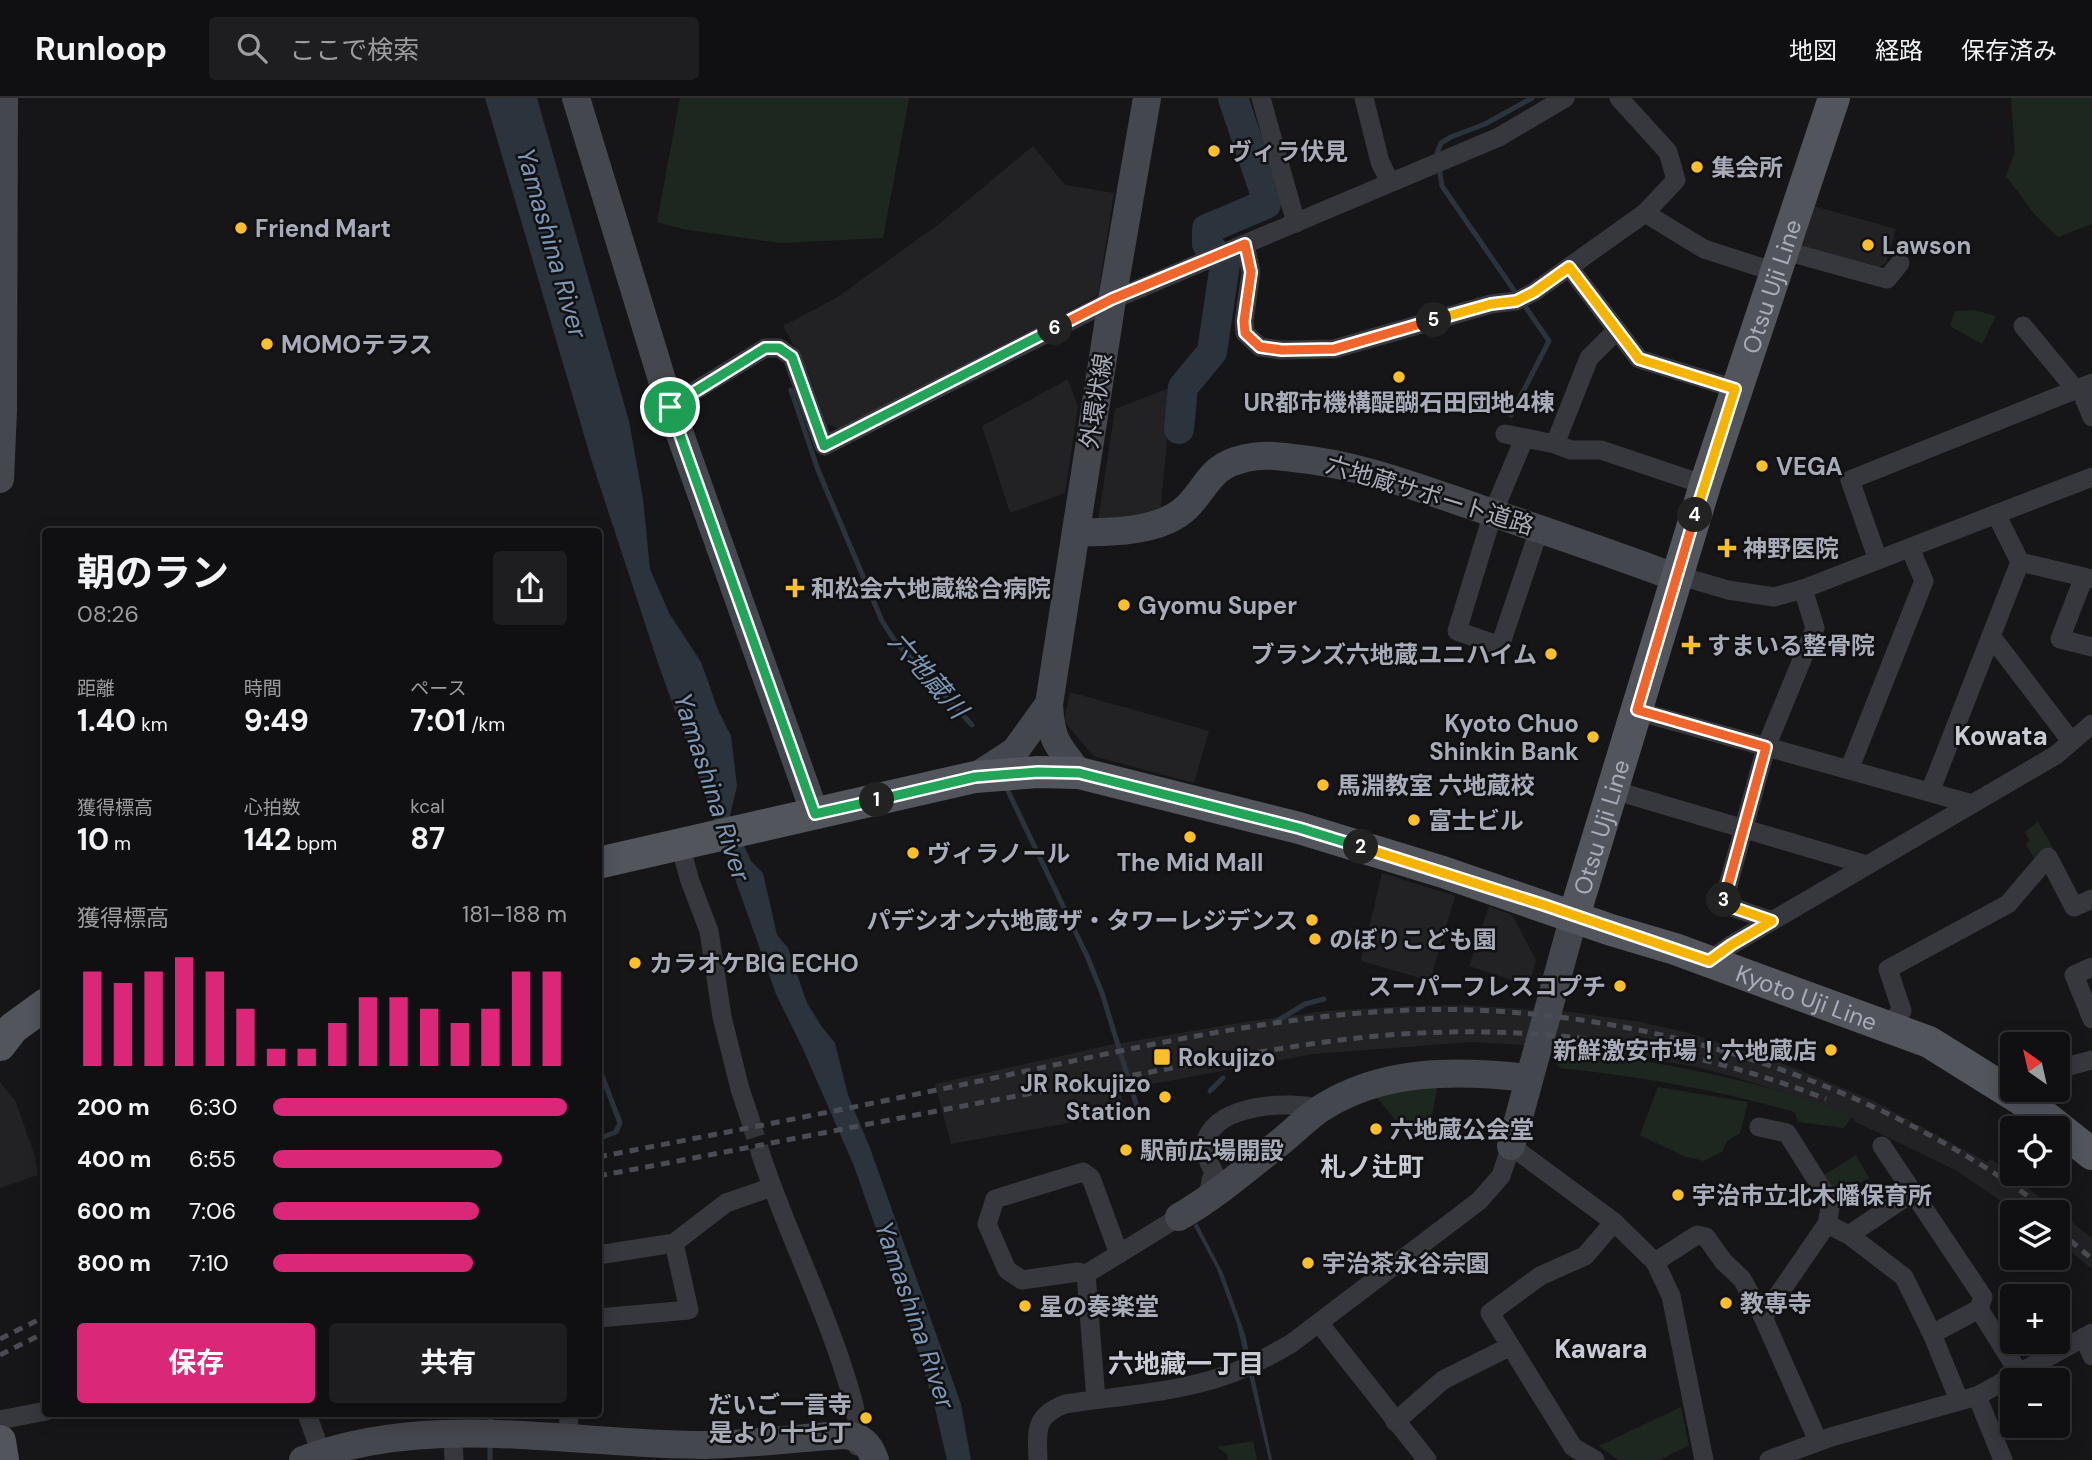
<!DOCTYPE html>
<html lang="ja">
<head>
<meta charset="utf-8">
<style>
	:root { --surface:#101012; --page:#1e1e20; --text:#f1f3f6; --muted:#9c9d9f; --line:#303032; --accent:#db2777 }
	body { margin:0; font-family:"DM Sans","Noto Sans JP",sans-serif; background:var(--page); color:var(--text); height:100vh; display:flex; flex-direction:column; font-size:26px; white-space:nowrap }
	* { box-sizing:border-box; margin:0 }
	p { font-size:23px; color:var(--muted) }
	.icon { flex:none; width:38px; height:38px; fill:none; stroke:currentColor; stroke-width:2; stroke-linecap:round; stroke-linejoin:round }
	.map { position:relative; flex:1; overflow:hidden }
	.panel { position:absolute; left:42px; top:430px; width:560px; height:889px; display:flex; flex-direction:column; background:var(--surface); border-radius:7px; box-shadow:0 4px 18px #0003,0 0 0 2px var(--line) }
	.panel>* { flex:none }
	.needle { width:46px; rotate:326deg }
	.tools { position:absolute; left:2000px; top:934px; display:grid; gap:14px }
	.tools a { display:grid; place-items:center; width:70px; height:70px; border-radius:7px; background:var(--surface); box-shadow:0 4px 18px #0003,0 0 0 2px var(--line); font-size:35px }
	.pin { position:absolute; display:grid; place-items:center; width:60px; height:60px; color:#fff; margin:-30px; border:4px solid #fff; border-radius:50%; box-shadow:0 2px 7px #0007 }
	.km { position:absolute; width:35px; height:35px; margin:-18px; border-radius:50%; background:#222; color:#fff; font-size:19px; line-height:35px; text-align:center }
	.round { display:grid; place-items:center; flex:none; width:74px; height:74px; border-radius:7px; background:var(--page) }
	.headline { display:flex; align-items:center; justify-content:space-between; height:119px; padding:0 35px }
	h1 { font-size:38px; font-weight:700; line-height:52px }
	.stats { display:grid; grid-template-columns:repeat(3,1fr); gap:10px; height:119px; padding:7px 35px }
	.stats div { display:grid; align-content:center }
	.stats b { font-size:30px; font-weight:700 }
	.stats small { font-size:19px; font-weight:400 }
	.stats p { font-size:19px }
	.chart { height:196px; padding:14px 35px }
	.chart p { display:flex; justify-content:space-between }
	.chart svg { width:100%; height:126px; margin-top:7px; stroke:var(--accent); stroke-width:6 }
	.cta { display:flex; gap:14px; margin-top:auto; padding:14px 35px }
	.cta a { flex:1; height:80px; border-radius:7px; background:var(--accent); color:#fff; font-size:28px; font-weight:700; line-height:80px; text-align:center }
	.cta a+a { background:var(--page); color:var(--text) }
	ul { padding:0 35px; list-style:none; font-size:23px }
	li { display:grid; grid-template-columns:112px 84px 1fr; align-items:center; height:52px }
	li i { height:18px; border-radius:9px; background:var(--accent) }
	header { display:flex; align-items:center; gap:42px; box-sizing:border-box; height:98px; padding:0 35px; background:var(--surface); border-bottom:2px solid var(--line) }
	header strong { font-size:33px }
	nav { display:flex; gap:38px; margin-inline-start:auto; font-size:24px }
	.search { width:490px; height:63px; background:var(--page); display:flex; align-items:center; gap:18px; box-sizing:border-box; padding:0 24px; border-radius:7px; color:var(--muted); font-size:26px }
	.map>svg:first-child { display:block }
	.built { fill:#222225 }
	.green { fill:#1e271f }
	.water { fill:#2b343d }
	.lines { fill:none; stroke-linecap:round; stroke-linejoin:round }
	.stream { stroke:#2b343d; stroke-width:5 }
	.river { stroke:#2b343d; stroke-width:30 }
	.street-tunnel { stroke:#333438; stroke-width:19; stroke-dasharray:19 10; stroke-linecap:butt }
	.street { stroke:#37383e; stroke-width:19 }
	.secondary { stroke:#45474e; stroke-width:28 }
	.primary { stroke:#53555d; stroke-width:32 }
	.rail { stroke:#4a4c53; stroke-width:5; stroke-dasharray:9 7; stroke-linecap:butt }
	.split-1-casing { stroke:#fff; stroke-width:14 }
	.split-2-casing { stroke:#fff; stroke-width:14 }
	.split-3-casing { stroke:#fff; stroke-width:14 }
	.split-4-casing { stroke:#fff; stroke-width:14 }
	.split-5-casing { stroke:#fff; stroke-width:14 }
	.split-6-casing { stroke:#fff; stroke-width:14 }
	.split-7-casing { stroke:#fff; stroke-width:14 }
	.split-1 { stroke:#22a559; stroke-width:9 }
	.split-2 { stroke:#22a559; stroke-width:9 }
	.split-3 { stroke:#f5b400; stroke-width:9 }
	.split-4 { stroke:#f0652b; stroke-width:9 }
	.split-5 { stroke:#f5b400; stroke-width:9 }
	.split-6 { stroke:#f0652b; stroke-width:9 }
	.split-7 { stroke:#22a559; stroke-width:9 }
	.poi-dot { fill:#fbbf2c; stroke:#111113; stroke-width:2.5 }
	.labels { text-anchor:middle; dominant-baseline:central; stroke-width:5; stroke-linejoin:round; paint-order:stroke }
	.poi-label { font-size:24px; font-weight:bold; fill:#a8acb9; stroke:#111113; text-anchor:start }
	.street-label { font-size:24px; fill:#a8acb9; stroke:#111113 }
	.water-label { font-size:26px; font-style:italic; fill:#7d98b6; stroke:#111113 }
	.neighbourhood-label { font-size:26px; font-weight:bold; fill:#c9cbd5; stroke:#111113 }
</style>
</head>
<body>
<header>
<strong>Runloop</strong>
<div class="search"><svg class="icon" aria-label="search" viewBox="0 0 24 24"><circle cx="10" cy="10" r="6"/><path d="M15 15l6 6"/></svg>ここで検索</div>
<nav><a>地図</a><a>経路</a><a>保存済み</a></nav>
</header>
<div class="map">
<svg width="2092" height="1362" viewBox="0 0 2092 1362">
	<rect width="100%" height="100%" fill="#161618"/>
	<g class="built">
		<polygon points="1033,48 1065,87 1114,95 1098,197 841,331 827,327 808,273 783,228 836,200 857,185 939,126"/>
		<polygon points="1810,107 1896,131 1886,165 1873,172 1796,149"/>
		<polygon points="1068,281 1078,309 1065,395 1010,415 982,328"/>
		<polygon points="1172,289 1160,417 1098,422 1115,311"/>
		<polygon points="1070,594 1209,633 1194,685 1093,658 1064,623"/>
		<polygon points="1382,775 1455,798 1430,883 1361,863"/>
		<polygon points="1489,808 1512,817 1536,862 1529,888 1469,868"/>
		<polygon points="1465,907 1570,914 1640,924 1689,935 1779,964 1872,1002 1987,1064 1991,1061 2050,1107 2092,1140 2092,1171 2058,1143 2058,1115 2018,1115 1957,1073 1854,1023 1855,1021 1799,999 1734,979 1693,968 1614,956 1559,949 1472,944 1313,956 1120,992 1125,1015 951,1046 935,986 1110,947 1245,924 1326,913 1408,908"/>
		<polygon points="0,984 15,1002 35,1058 38,1077 0,1090"/>
	</g>
	<g class="green">
		<polygon points="680,0 909,0 883,140 780,145 682,131 657,124"/>
		<polygon points="2011,0 2092,0 2092,126 2058,139 2035,117 2006,78 2015,54"/>
		<polygon points="1974,212 1996,218 1982,246 1950,228 1955,213"/>
		<polygon points="2038,724 2053,750 2035,762 2026,746 2030,743 2025,734"/>
		<path d="M1556 949C1656 964 1757 980 1852 1018L1844 1030 1799 1024 1794 1014C1718 992 1638 978 1560 970L1552 961Z"/>
		<polygon points="1438,984 1431,1024 1435,1029 1421,1039 1416,1029 1407,1036 1375,997"/>
		<polygon points="1658,989 1748,1004 1740,1035 1727,1043 1722,1054 1704,1063 1683,1058 1640,1037"/>
		<polygon points="1856,1057 1869,1080 1834,1100 1824,1077"/>
		<polygon points="1681,1309 1689,1347 1659,1362 1619,1362 1599,1348"/>
		<polygon points="1253,1343 1257,1362 1228,1362 1227,1356 1217,1349"/>
	</g>
	<g class="water">
		<polygon points="485,0 537,0 629,323 643,401 650,471 669,515 701,564 718,612 731,638 737,688 730,717 751,763 763,775 777,837 788,850 807,905 822,929 835,945 848,997 870,1050 961,1306 971,1362 947,1362 933,1302 909,1225 854,1068 803,951 776,896 658,565 592,364"/>
		<polygon points="1197,1125 1223,1175 1245,1236 1272,1362 1269,1362 1237,1226 1217,1171 1194,1128"/>
	</g>
	<g class="lines">
		<g class="stream">
			<polyline points="791,292 818,372 882,523 895,543 972,627"/>
			<polyline points="1511,317 1549,243 1442,88 1437,55 1441,45 1451,39 1485,26 1532,0"/>
			<polyline points="1007,691 1087,858 1102,895 1138,1012"/>
			<polyline points="1277,923 1305,906 1324,901"/>
			<polyline points="598,967 620,1025 616,1034 598,1041"/>
			<polyline points="1210,993 1223,980"/>
			<polyline points="491,1327 491,1316"/>
			<polyline points="490,1362 490,1344"/>
		</g>
		<polyline class="river" points="1179,331 1183,289 1212,254 1225,166 1207,146 1207,131 1266,106 1266,98 1233,0"/>
		<polyline class="street-tunnel" points="750,1021 761,1057"/>
		<g class="street">
			<polyline points="1261,0 1296,125"/>
			<polyline points="1364,0 1380,64 1390,84"/>
			<polyline points="1565,0 1499,39 1245,146 1251,174 1244,223 1245,235 1260,249 1282,252 1334,251 1491,206 1516,203 1534,194 1645,115 1676,82 1668,54 1619,0"/>
			<polyline points="1645,115 1704,151 1775,174"/>
			<polyline points="1782,152 1887,181 1900,165"/>
			<polyline points="1569,169 1639,261 1736,291"/>
			<polyline points="2023,228 2076,292"/>
			<polyline points="2080,290 2092,319"/>
			<polyline points="670,308 765,250 779,250 792,259 824,348 1112,202 1245,146"/>
			<polyline points="1505,336 1555,346 1571,352 1601,352 1705,387"/>
			<polyline points="1524,341 1493,415 1457,533 1500,548 1540,429"/>
			<polyline points="1555,346 1589,260 1617,232"/>
			<polyline points="1878,462 1850,382 2092,285"/>
			<polyline points="2020,464 2092,481"/>
			<polyline points="1677,477 1728,492 1774,499 1803,491 2092,379"/>
			<polyline points="2084,479 2060,541 2092,549"/>
			<polyline points="1991,538 2071,643"/>
			<polyline points="1637,613 1972,706"/>
			<polyline points="1849,672 1924,483 1910,450"/>
			<polyline points="1613,692 1867,767"/>
			<polyline points="1930,694 2020,464 1996,416"/>
			<polyline points="680,747 690,783 709,833 722,919 740,991 750,1021"/>
			<polyline points="1772,823 1723,806 1766,649 1815,530 1803,491"/>
			<polyline points="1709,863 1731,847 2056,657 2092,626"/>
			<polyline points="2092,869 2074,877 2092,921"/>
			<polyline points="1885,928 1902,913 1888,871 2008,806 2048,759 2074,809 2092,801"/>
			<polyline points="2058,971 2092,962"/>
			<polyline points="1759,1029 1787,1035 1831,1105 1827,1126 1763,1219"/>
			<polyline points="1882,1048 1983,1199 1979,1211 2019,1275"/>
			<path d="M761 1057C784 1127 818 1194 841 1264 849 1289 861 1321 857 1348"/>
			<path d="M1208 1100 1211 1082 1216 1079C1211 1068 1202 1054 1206 1042 1218 1006 1289 1002 1320 1011"/>
			<polyline points="1827,1126 1849,1137 1904,1179 1932,1236 1959,1302"/>
			<polyline points="1849,1137 1913,1094"/>
			<polyline points="598,1157 674,1145 726,1105 772,1089"/>
			<polyline points="1655,1164 1697,1137 1706,1139 1723,1163 1742,1181 1763,1219 1818,1343"/>
			<polyline points="1086,1176 1078,1174 1022,1182 1007,1172 987,1126 995,1101 1083,1074 1091,1080 1119,1156"/>
			<polyline points="598,1220 689,1212 674,1145"/>
			<polyline points="1319,1225 1427,1362"/>
			<polyline points="1932,1236 1979,1211"/>
			<polyline points="2084,1239 2092,1258"/>
			<polyline points="1977,1298 2003,1362"/>
			<polyline points="1096,1301 1086,1176 1179,1119"/>
			<polyline points="307,1316 321,1355"/>
			<polyline points="0,1322 46,1313"/>
			<polyline points="1395,1324 1443,1282 1509,1249"/>
			<polyline points="453,1337 454,1362"/>
			<polyline points="568,1340 569,1316"/>
			<path d="M1038 1362C1037 1332 1034 1318 1065 1306 1117 1298 1174 1295 1224 1278 1248 1270 1270 1258 1292 1245L1479 1103 1501 1078 1511 1048 1614 1124 1655 1164 1671 1198 1704 1362"/>
			<polyline points="1595,1362 1573,1349 1490,1215 1540,1178 1585,1158 1614,1124"/>
			<polyline points="1769,1362 1831,1339 1977,1298 2092,1235"/>
		</g>
		<g class="secondary">
			<polyline points="576,0 670,308 815,716"/>
			<polyline points="0,381 3,313 4,0"/>
			<path d="M1076 434C1110 435 1162 434 1187 409 1209 387 1209 368 1246 360 1262 356 1277 358 1293 360 1359 366 1419 390 1481 411 1542 432 1602 452 1661 474L1677 477"/>
			<path d="M1079 675C1057 647 1051 643 1049 606L1112 202 1147 0"/>
			<polyline points="975,679 1015,653 1049,606"/>
			<polyline points="1511,1048 1574,818"/>
			<path d="M1179 1119C1217 1097 1249 1069 1283 1042 1295 1032 1307 1020 1320 1011 1383 970 1458 972 1529 980"/>
			<path d="M303 1362C429 1313 574 1347 705 1347 751 1346 798 1340 843 1337 861 1338 869 1345 875 1362"/>
		</g>
		<g class="primary">
			<path id="s1" d="M598 765 975 679 1038 674 1079 675 1299 730 1443 774 1611 832 1675 851 1929 944 2033 1009 2092 1056"/>
			<path id="s2" d="M1574 818 1705 387 1834 0"/>
			<polyline points="0,947 13,930 46,906"/>
			<polyline points="0,1343 3,1362"/>
		</g>
		<g class="rail">
			<path d="M598 1059C723 1035 847 1011 970 985 1104 957 1238 924 1374 914 1605 896 1866 974 2051 1115"/>
			<path d="M598 1078C771 1046 944 1010 1117 980 1203 965 1290 946 1377 938 1530 924 1683 945 1826 1001"/>
			<polyline points="2058,1132 2092,1161"/>
			<polyline points="0,1241 46,1218"/>
			<polyline points="0,1257 46,1234"/>
		</g>
	</g>
	<g class="lines">
		<defs>
			<polyline id="split-1" points="670,309 815,716 877,702"/>
			<polyline id="split-2" points="877,702 975,679 1038,674 1079,675 1299,730 1361,749"/>
			<polyline id="split-3" points="1361,749 1544,807 1709,863 1731,847 1772,823 1723,806 1724,802"/>
			<polyline id="split-4" points="1695,417 1637,612 1766,649 1724,802"/>
			<polyline id="split-5" points="1434,222 1491,206 1516,203 1534,194 1569,169 1639,261 1735,291 1695,417"/>
			<polyline id="split-6" points="1055,230 1112,201 1245,146 1251,174 1244,223 1245,235 1260,249 1282,252 1334,251 1434,222"/>
			<polyline id="split-7" points="670,309 765,250 779,250 792,259 824,348 1055,230"/>
		</defs>
		<use href="#split-1" class="split-1-casing"/>
		<use href="#split-2" class="split-2-casing"/>
		<use href="#split-3" class="split-3-casing"/>
		<use href="#split-4" class="split-4-casing"/>
		<use href="#split-5" class="split-5-casing"/>
		<use href="#split-6" class="split-6-casing"/>
		<use href="#split-7" class="split-7-casing"/>
		<use href="#split-1" class="split-1"/>
		<use href="#split-2" class="split-2"/>
		<use href="#split-3" class="split-3"/>
		<use href="#split-4" class="split-4"/>
		<use href="#split-5" class="split-5"/>
		<use href="#split-6" class="split-6"/>
		<use href="#split-7" class="split-7"/>
	</g>
	<g class="poi-dot">
		<circle cx="1214" cy="53" r="7"/>
		<circle cx="1697" cy="69" r="7"/>
		<circle cx="241" cy="130" r="7"/>
		<circle cx="1868" cy="147" r="7"/>
		<circle cx="267" cy="246" r="7"/>
		<circle cx="1399" cy="279" r="7"/>
		<circle cx="1762" cy="368" r="7"/>
		<path d="M1723.5 439.5h7v7h7v7h-7v7h-7v-7h-7v-7h7z"/>
		<path d="M791.5 479.5h7v7h7v7h-7v7h-7v-7h-7v-7h7z"/>
		<circle cx="1124" cy="507" r="7"/>
		<path d="M1687.5 536.5h7v7h7v7h-7v7h-7v-7h-7v-7h7z"/>
		<circle cx="1551" cy="556" r="7"/>
		<circle cx="1593" cy="639" r="7"/>
		<circle cx="1323" cy="687" r="7"/>
		<circle cx="1414" cy="722" r="7"/>
		<circle cx="1190" cy="739" r="7"/>
		<circle cx="913" cy="755" r="7"/>
		<circle cx="1312" cy="822" r="7"/>
		<circle cx="1315" cy="841" r="7"/>
		<circle cx="635" cy="865" r="7"/>
		<circle cx="1620" cy="888" r="7"/>
		<circle cx="1831" cy="952" r="7"/>
		<rect x="1153" y="950" width="18" height="18" rx="3.5"/>
		<circle cx="1165" cy="999" r="7"/>
		<circle cx="1376" cy="1031" r="7"/>
		<circle cx="1126" cy="1052" r="7"/>
		<circle cx="1678" cy="1097" r="7"/>
		<circle cx="1308" cy="1165" r="7"/>
		<circle cx="1726" cy="1205" r="7"/>
		<circle cx="1025" cy="1208" r="7"/>
		<circle cx="866" cy="1320" r="7"/>
	</g>
	<g class="labels">
		<g class="poi-label">
			<text x="1228" y="53">ヴィラ伏見</text>
			<text x="1711" y="69">集会所</text>
			<text x="255" y="130">Friend Mart</text>
			<text x="1882" y="147">Lawson</text>
			<text x="281" y="246">MOMOテラス</text>
			<text x="1399" y="304" text-anchor="middle">UR都市機構醍醐石田団地4棟</text>
			<text x="1776" y="368">VEGA</text>
			<text x="1743" y="450">神野医院</text>
			<text x="811" y="490">和松会六地蔵総合病院</text>
			<text x="1138" y="507">Gyomu Super</text>
			<text x="1707" y="547">すまいる整骨院</text>
			<text x="1537" y="556" text-anchor="end">ブランズ六地蔵ユニハイム</text>
			<text x="1579" y="625" text-anchor="end">Kyoto Chuo<tspan x="1579" dy="28">Shinkin Bank</tspan></text>
			<text x="1337" y="687">馬淵教室 六地蔵校</text>
			<text x="1428" y="722">富士ビル</text>
			<text x="927" y="755">ヴィラノール</text>
			<text x="1190" y="764" text-anchor="middle">The Mid Mall</text>
			<text x="1298" y="822" text-anchor="end">パデシオン六地蔵ザ・タワーレジデンス</text>
			<text x="1329" y="841">のぼりこども園</text>
			<text x="649" y="865">カラオケBIG ECHO</text>
			<text x="1606" y="888" text-anchor="end">スーパーフレスコプチ</text>
			<text x="1817" y="952" text-anchor="end">新鮮激安市場！六地蔵店</text>
			<text x="1178" y="959">Rokujizo</text>
			<text x="1151" y="985" text-anchor="end">JR Rokujizo<tspan x="1151" dy="28">Station</tspan></text>
			<text x="1390" y="1031">六地蔵公会堂</text>
			<text x="1140" y="1052">駅前広場開設</text>
			<text x="1692" y="1097">宇治市立北木幡保育所</text>
			<text x="1322" y="1165">宇治茶永谷宗園</text>
			<text x="1740" y="1205">教専寺</text>
			<text x="1039" y="1208">星の奏楽堂</text>
			<text x="852" y="1306" text-anchor="end">だいご一言寺<tspan x="852" dy="28">是より十七丁</tspan></text>
		</g>
		<g class="street-label">
			<text stroke="none"><textPath href="#s2" startOffset="660">Otsu Uji Line</textPath></text>
			<text transform="translate(1096 303) rotate(-81)">外環状線</text>
			<text transform="translate(1430 397) rotate(17)">六地蔵サポート道路</text>
			<text stroke="none"><textPath href="#s2" startOffset="93">Otsu Uji Line</textPath></text>
			<text stroke="none"><textPath href="#s1" startOffset="1253">Kyoto Uji Line</textPath></text>
		</g>
		<g class="water-label">
			<text transform="translate(552 145) rotate(74)">Yamashina River</text>
			<text transform="translate(928 577) rotate(49)">六地蔵川</text>
			<text transform="translate(712 689) rotate(72)">Yamashina River</text>
			<text transform="translate(915 1217) rotate(71)">Yamashina River</text>
		</g>
		<g class="neighbourhood-label">
			<text x="2001" y="638">Kowata</text>
			<text x="1372" y="1069">札ノ辻町</text>
			<text x="1601" y="1251">Kawara</text>
			<text x="1186" y="1266">六地藏一丁目</text>
		</g>
	</g>
</svg>
<div class="tools">
<a><svg class="needle" viewBox="-14 -14 28 28"><path d="M0-13l5 13h-10z" fill="#e53935"/><path d="M0 13l5-13h-10z" fill="#9c9d9f"/></svg></a>
<a><svg class="icon" aria-label="locate" viewBox="0 0 24 24"><circle cx="12" cy="12" r="6"/><path d="M12 2v4M12 18v4M2 12h4M18 12h4"/></svg></a>
<a><svg class="icon" aria-label="layers" viewBox="0 0 24 24"><path d="M12 4l9 5-9 5-9-5zM3 14l9 5 9-5"/></svg></a>
<a>+</a>
<a>−</a>
</div>
<div class="pin" style="left:670px;top:309px;background:#1e9e55"><svg class="icon" aria-label="arrive" viewBox="0 0 24 24"><path d="M6 21V4h12l-3 4 3 4H6"/></svg></div>
<b class="km" style="left:877px;top:702px">1</b>
<b class="km" style="left:1361px;top:749px">2</b>
<b class="km" style="left:1724px;top:802px">3</b>
<b class="km" style="left:1695px;top:417px">4</b>
<b class="km" style="left:1434px;top:222px">5</b>
<b class="km" style="left:1055px;top:230px">6</b>
<section class="panel">
<div class="headline"><div><h1>朝のラン</h1><p>08:26</p></div><a class="round"><svg class="icon" aria-label="share" viewBox="0 0 24 24"><path d="M12 15V3M7 8l5-5 5 5M5 13v7h14v-7"/></svg></a></div>
<div class="stats">
<div><p>距離</p><b>1.40<small> km</small></b></div>
<div><p>時間</p><b>9:49</b></div>
<div><p>ペース</p><b>7:01<small> /km</small></b></div>
</div>
<div class="stats">
<div><p>獲得標高</p><b>10<small> m</small></b></div>
<div><p>心拍数</p><b>142<small> bpm</small></b></div>
<div><p>kcal</p><b>87</b></div>
</div>
<div class="chart"><p><span>獲得標高</span>181–188 m</p>
<svg viewBox="0 0 160 44" preserveAspectRatio="none"><path d="M5 44V11M15 44V15M25 44V11M35 44V6M45 44V11M55 44V24M65 44V38M75 44V38M85 44V29M95 44V20M105 44V20M115 44V24M125 44V29M135 44V24M145 44V11M155 44V11"/></svg>
</div>
<ul>
<li><b>200 m</b>6:30<i style="width:100%"></i></li>
<li><b>400 m</b>6:55<i style="width:78%"></i></li>
<li><b>600 m</b>7:06<i style="width:70%"></i></li>
<li><b>800 m</b>7:10<i style="width:68%"></i></li>
</ul>
<div class="cta"><a>保存</a><a>共有</a></div>
</section>
</div>
</body>
</html>
